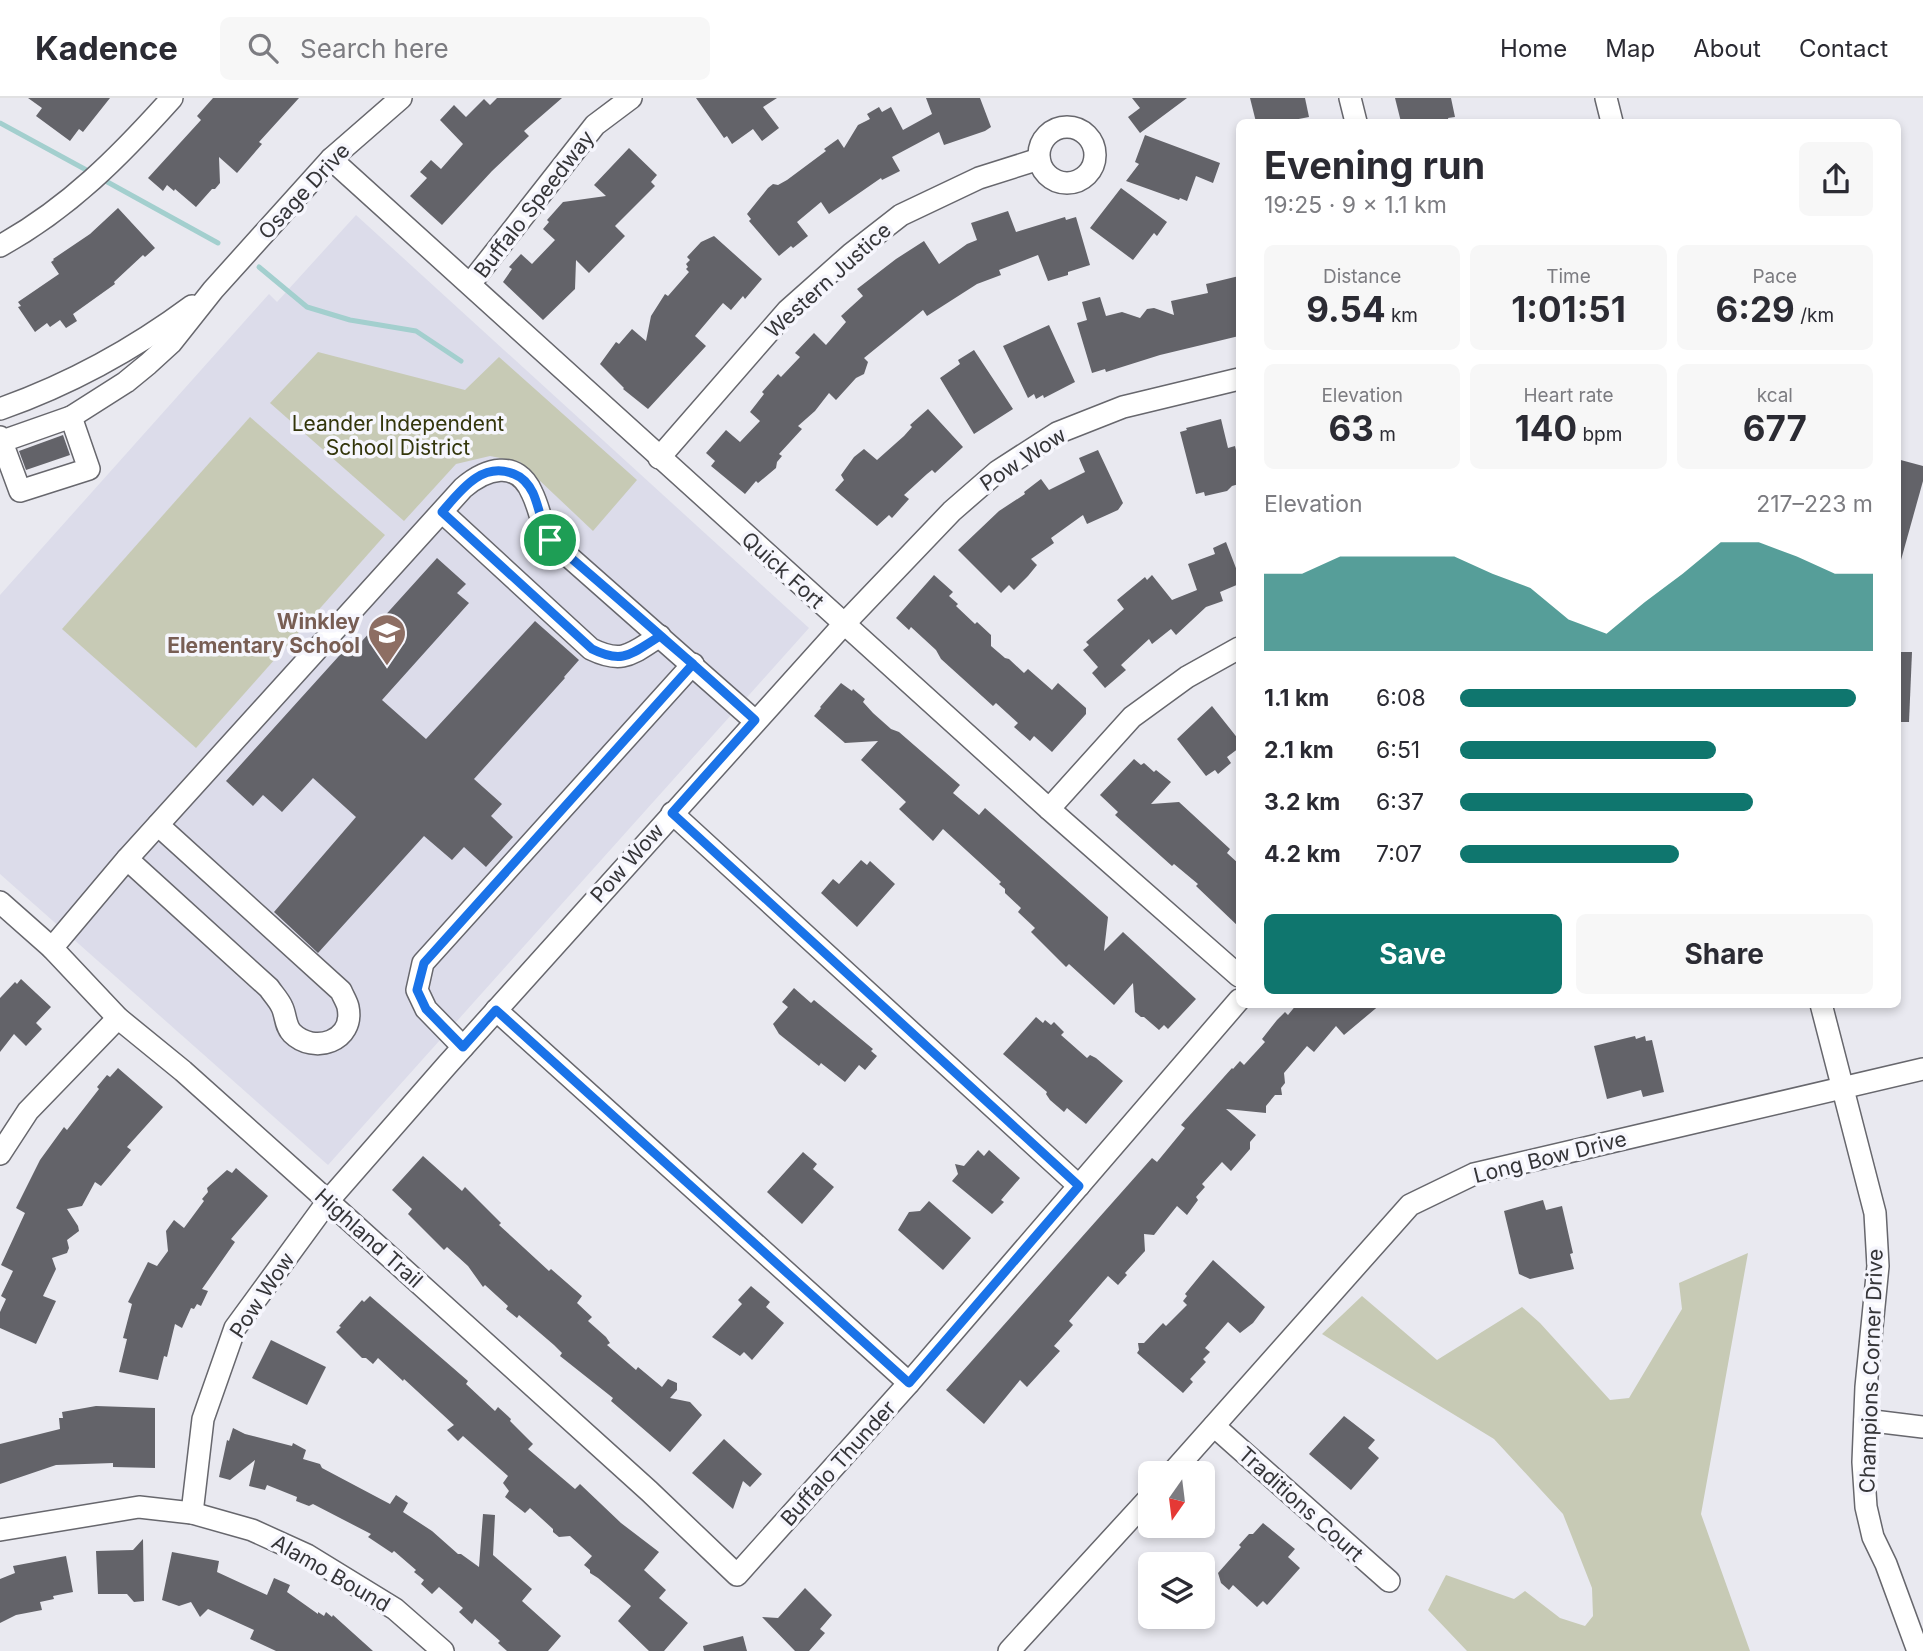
<!DOCTYPE html>
<html lang="en">
<head>
<meta charset="utf-8">
<style>
	:root { --surface:#fff; --page:#f7f7f7; --text:#2b2b33; --muted:#7c7c81; --line:#e1e1e2; --accent:#0f766e }
	body { margin:0; font-family:Inter,sans-serif; background:var(--page); color:var(--text); height:100vh; display:flex; flex-direction:column; font-size:26px; white-space:nowrap }
	* { box-sizing:border-box; margin:0 }
	p { font-size:23px; color:var(--muted) }
	.icon { flex:none; width:38px; height:38px; fill:none; stroke:currentColor; stroke-width:2; stroke-linecap:round; stroke-linejoin:round }
	.map { position:relative; flex:1; overflow:hidden }
	.details { position:absolute; left:1236px; top:21px; width:665px; height:889px; display:flex; flex-direction:column; background:var(--surface); border-radius:10px; box-shadow:0 4px 10px #0003 }
	.details>* { flex:none }
	.needle { width:46px; rotate:194deg }
	.buttons { position:absolute; left:1138px; top:1363px; display:grid; gap:14px }
	.buttons a { display:grid; place-items:center; width:77px; height:77px; border-radius:10px; background:var(--surface); box-shadow:0 4px 10px #0003; font-size:35px }
	.pin { position:absolute; display:grid; place-items:center; width:60px; height:60px; color:#fff; margin:-30px; border:4px solid #fff; border-radius:50%; box-shadow:0 2px 7px #0007 }
	.round { display:grid; place-items:center; flex:none; width:74px; height:74px; border-radius:10px; background:var(--page) }
	.headline { display:flex; align-items:center; justify-content:space-between; height:119px; padding:0 28px }
	h1 { font-size:38px; font-weight:700; line-height:52px }
	.stats { display:grid; grid-template-columns:repeat(3,1fr); gap:10px; height:119px; padding:7px 28px }
	.stats div { display:grid; align-content:center; border-radius:10px; background:var(--page); text-align:center }
	.stats b { font-size:35px; font-weight:700 }
	.stats small { font-size:19px; font-weight:400 }
	.stats p { font-size:19px }
	.chart { height:196px; padding:14px 28px }
	.chart p { display:flex; justify-content:space-between }
	.chart svg { width:100%; height:126px; margin-top:7px; fill:var(--accent); opacity:.7 }
	.button { display:flex; gap:14px; margin-top:auto; padding:14px 28px }
	.button a { flex:1; height:80px; border-radius:10px; background:var(--accent); color:#fff; font-size:28px; font-weight:700; line-height:80px; text-align:center }
	.button a+a { background:var(--page); color:var(--text) }
	ul { padding:0 28px; list-style:none; font-size:23px }
	li { display:grid; grid-template-columns:112px 84px 1fr; align-items:center; height:52px }
	li i { height:18px; border-radius:9px; background:var(--accent) }
	header { display:flex; align-items:center; gap:42px; box-sizing:border-box; height:98px; padding:0 35px; background:var(--surface); border-bottom:2px solid var(--line) }
	header strong { font-size:33px }
	nav { display:flex; gap:38px; margin-inline-start:auto; font-size:24px }
	.search { width:490px; height:63px; background:var(--page); display:flex; align-items:center; gap:18px; box-sizing:border-box; padding:0 24px; border-radius:10px; color:var(--muted); font-size:26px }
	.map>svg:first-child { display:block }
	.built { fill:#dcdcea }
	.green { fill:#c7cab5 }
	.lines { fill:none; stroke-linecap:round; stroke-linejoin:round }
	.stream { stroke:#a3cfce; stroke-width:5 }
	.building { fill:#636369 }
	.minor-casing { stroke:#67676d; stroke-width:24 }
	.minor { stroke:#fff; stroke-width:21 }
	.route-casing { stroke:#fff; stroke-width:14 }
	.route { stroke:#1a73e8; stroke-width:9 }
	.labels { text-anchor:middle; dominant-baseline:central; stroke-width:7; stroke-linejoin:round; paint-order:stroke }
	.street-label { font-size:21px; fill:#353538; stroke:#f6f6fd }
	.park-label { font-size:21px; fill:#33360b; stroke:#f6f6fd }
	.education-label { font-size:21px; font-weight:bold; fill:#785e54; stroke:#f6f6fd; text-anchor:end }
</style>
</head>
<body>
<header>
<strong>Kadence</strong>
<div class="search"><svg class="icon" aria-label="search" viewBox="0 0 24 24"><circle cx="10" cy="10" r="6"/><path d="M15 15l6 6"/></svg>Search here</div>
<nav><a>Home</a><a>Map</a><a>About</a><a>Contact</a></nav>
</header>
<div class="map">
<svg width="1923" height="1553" viewBox="0 0 1923 1553">
	<rect width="100%" height="100%" fill="#e9e9f0"/>
	<polygon class="built" points="356,117 809,530 328,1067 0,776 0,497 269,196 277,204"/>
	<g class="green">
		<polygon points="318,254 465,292 499,259 637,382 593,433 520,364 490,358 456,366 404,423 270,305"/>
		<polygon points="250,319 385,437 196,650 62,531"/>
		<polygon points="1748,1155 1701,1416 1750,1553 1467,1553 1428,1512 1446,1477 1514,1501 1525,1493 1560,1520 1585,1528 1593,1518 1592,1490 1563,1416 1494,1341 1322,1236 1362,1198 1437,1262 1522,1209 1540,1225 1610,1302 1629,1300 1682,1211 1679,1185"/>
	</g>
	<g class="lines">
		<g class="stream">
			<polyline points="0,25 90,74"/>
			<polyline points="102,81 218,145"/>
			<polyline points="259,169 307,209 350,222 416,233 461,263"/>
		</g>
	</g>
	<g class="building">
		<polygon points="28,0 110,0 83,34 79,31 70,43 36,18 42,10"/>
		<polygon points="213,0 299,0 259,44 262,46 237,75 219,59 220,85 215,91 212,91 196,109 175,91 174,93 167,87 163,93 148,80 201,22 197,18"/>
		<polygon points="497,0 562,0 524,33 529,38 492,73 442,127 410,98 427,80 420,74 431,62 441,71 463,46 440,22 454,7 466,19 484,1 490,7"/>
		<polygon points="696,0 777,0 763,9 779,30 762,43 753,31 732,46 727,38 724,40"/>
		<polygon points="926,0 980,0 991,29 985,33 944,47 939,34 892,59 900,73 882,82 881,80 829,116 821,104 797,124 808,138 793,150 791,148 779,158 749,123 751,121 747,116 768,90 773,86 778,87 787,82 826,53 824,51 838,41 844,50 858,27 870,21 867,16 879,9 882,14 891,9 903,32 932,16"/>
		<polygon points="1132,0 1187,0 1140,35 1128,19 1140,10"/>
		<polygon points="1250,0 1305,0 1309,19 1283,24 1256,24"/>
		<polygon points="1395,0 1451,0 1455,19 1448,20 1449,24 1401,24"/>
		<polygon points="1145,37 1220,65 1213,85 1196,78 1187,103 1180,100 1179,102 1126,83 1139,66 1135,64"/>
		<polygon points="629,50 657,77 651,84 655,88 615,128 625,138 589,175 576,162 575,191 543,222 503,184 512,171 509,169 521,156 532,166 555,142 543,131 549,124 547,122 563,104 606,98 594,87"/>
		<polygon points="1121,90 1167,124 1157,138 1154,135 1133,162 1090,130"/>
		<polygon points="118,110 155,150 145,159 143,157 114,184 115,186 73,216 77,223 66,230 60,222 50,229 47,225 35,234 18,209 21,208 18,204 59,176 51,164 54,162 53,161 90,136"/>
		<polygon points="1008,113 1016,134 1065,119 1066,122 1076,119 1090,167 1068,174 1068,177 1048,183 1038,157 999,172 1001,177 977,186 927,218 923,212 864,260 868,264 864,276 856,280 836,302 829,295 815,313 798,328 802,331 779,356 782,358 777,364 776,370 758,385 756,383 745,396 711,368 715,363 706,355 726,332 740,344 760,323 750,314 764,296 762,294 778,276 781,279 800,259 795,255 814,235 826,247 846,224 841,218 863,198 857,191 896,161 924,143 939,166 967,146 977,142 971,125"/>
		<polygon points="714,138 762,181 745,201 743,198 731,212 723,205 695,238 706,248 648,311 623,291 624,290 600,266 616,244 619,246 632,231 646,243 651,218 665,196 668,198 689,174 686,171 688,169 686,166 690,162 687,159 701,144"/>
		<polygon points="1239,178 1239,238 1160,257 1106,274 1105,271 1092,275 1077,225 1087,222 1082,204 1100,199 1106,218 1122,214 1140,220 1147,211 1154,210 1174,217 1171,203 1208,195 1206,186"/>
		<polygon points="1049,227 1075,284 1044,300 1043,297 1036,301 1034,296 1028,300 1003,248"/>
		<polygon points="974,252 1013,311 974,336 940,280 960,266 958,262"/>
		<polygon points="928,311 963,349 935,375 932,372 927,376 904,397 909,401 892,420 889,417 877,428 835,392 844,382 841,377 854,359 864,351 877,362 904,338 912,329 910,327"/>
		<polygon points="1221,321 1228,350 1235,348 1239,365 1239,386 1232,388 1227,393 1205,398 1204,394 1196,396 1180,334 1187,332 1186,330"/>
		<polygon points="63,337 70,357 26,372 19,353"/>
		<polygon points="1098,352 1123,405 1118,412 1087,426 1083,417 1051,440 1054,445 1031,461 1037,467 1028,478 1014,492 1009,487 1001,495 958,452 999,413 1025,396 1024,394 1041,381 1049,392 1085,374 1079,360"/>
		<polygon points="1897,361 1923,368 1923,383 1901,462 1897,461"/>
		<polygon points="1226,444 1239,478 1239,486 1220,494 1223,503 1206,509 1176,537 1171,531 1152,546 1149,541 1121,567 1126,572 1105,590 1092,575 1098,569 1083,552 1089,547 1086,544 1124,511 1117,502 1145,479 1147,482 1152,477 1172,502 1197,492 1188,466 1215,456 1213,450"/>
		<polygon points="437,460 466,486 457,495 469,505 382,602 426,641 535,523 579,562 564,579 565,580 474,681 502,706 491,718 513,739 486,769 464,749 452,762 424,738 318,855 274,814 356,719 313,680 282,714 263,697 253,708 226,683 357,538 362,543"/>
		<polygon points="934,477 953,494 949,498 958,506 956,508 975,526 977,524 991,537 991,548 1005,560 1009,561 1024,575 1028,571 1052,592 1058,585 1086,610 1086,616 1052,654 1034,638 1030,643 1014,629 1018,625 996,605 993,608 941,561 936,552 911,529 909,532 896,520"/>
		<polygon points="1897,554 1912,554 1909,624 1897,624"/>
		<polygon points="841,585 852,593 853,591 865,601 863,604 873,615 891,631 899,634 960,687 953,695 979,717 985,710 1108,819 1104,853 1123,834 1196,901 1168,931 1164,927 1159,932 1144,919 1141,919 1135,914 1133,885 1114,907 1069,866 1066,869 1031,834 1035,830 1018,814 1021,810 1005,795 1005,791 999,786 1001,784 943,731 933,743 899,711 906,704 861,662 878,643 845,645 814,618 821,610 820,609"/>
		<polygon points="1212,608 1239,642 1239,650 1227,659 1231,665 1218,676 1215,672 1206,678 1177,641"/>
		<polygon points="1134,661 1141,667 1144,665 1154,674 1156,672 1171,684 1151,706 1179,704 1230,751 1227,755 1239,766 1239,829 1196,788 1198,786 1174,766 1172,768 1115,717 1118,714 1100,697"/>
		<polygon points="861,762 867,767 870,763 895,786 857,829 821,795 833,781 839,786"/>
		<polygon points="21,881 51,909 36,925 42,931 26,948 14,936 0,954 0,900 15,884 17,886"/>
		<polygon points="794,890 811,905 814,902 873,951 871,953 877,958 865,972 859,967 845,984 821,965 819,968 779,936 773,926 788,909 782,904"/>
		<polygon points="1297,906 1381,906 1344,937 1336,928 1314,954 1307,948 1284,975 1285,985 1281,990 1282,997 1275,997 1266,1008 1266,1015 1226,1011 1256,1037 1250,1044 1250,1051 1231,1073 1222,1064 1202,1086 1205,1089 1196,1099 1198,1102 1187,1117 1177,1108 1154,1137 1144,1136 1145,1153 1125,1175 1127,1177 1118,1187 1108,1178 1069,1223 1073,1227 1054,1248 1060,1253 1027,1289 1020,1282 984,1326 946,1292 1152,1060 1157,1064 1185,1030 1181,1027 1232,970 1233,971 1240,963 1244,967 1265,944 1262,941 1277,922 1285,914 1288,917"/>
		<polygon points="1036,919 1043,925 1045,922 1051,927 1054,924 1064,934 1061,937 1087,960 1090,957 1096,960 1123,983 1086,1026 1067,1010 1064,1014 1050,1002 1046,996 1047,994 1003,956"/>
		<polygon points="1635,938 1636,941 1645,938 1646,943 1652,942 1664,994 1643,999 1641,992 1607,1001 1594,948"/>
		<polygon points="118,970 163,1009 127,1049 131,1052 101,1088 95,1084 82,1108 67,1111 78,1128 79,1133 67,1142 69,1150 67,1155 52,1160 56,1171 43,1198 56,1203 36,1246 0,1230 0,1214 6,1201 1,1198 13,1173 1,1167 25,1115 16,1110 40,1062 64,1029 67,1032 99,991 97,989 107,977 110,979"/>
		<polygon points="978,1052 984,1058 989,1052 1020,1080 1001,1102 1004,1104 992,1116 952,1083 958,1076 955,1066 964,1068"/>
		<polygon points="803,1054 817,1066 813,1071 834,1089 802,1126 767,1094"/>
		<polygon points="423,1058 462,1093 465,1089 501,1125 499,1127 549,1173 551,1171 582,1198 577,1205 592,1219 588,1223 606,1239 610,1245 607,1247 636,1272 638,1269 662,1289 668,1281 677,1285 677,1292 670,1300 690,1304 702,1317 670,1354 611,1303 613,1300 560,1258 562,1255 554,1247 519,1217 517,1220 506,1211 508,1208 485,1187 483,1189 468,1168 447,1149 444,1152 408,1116 412,1111 392,1092"/>
		<polygon points="236,1070 268,1098 231,1141 235,1144 202,1191 208,1193 201,1208 197,1206 194,1211 191,1210 182,1230 175,1226 167,1259 164,1258 158,1282 119,1274 127,1241 123,1240 132,1206 128,1204 148,1164 157,1168 168,1153 166,1133 174,1122 184,1130 204,1103 202,1101 208,1094 207,1090 227,1072 232,1075"/>
		<polygon points="1543,1102 1546,1112 1562,1108 1573,1155 1570,1156 1574,1171 1530,1181 1519,1176 1504,1113"/>
		<polygon points="929,1103 971,1140 943,1172 898,1132 909,1114 920,1113"/>
		<polygon points="1213,1162 1265,1209 1253,1225 1240,1235 1228,1224 1205,1250 1210,1254 1203,1261 1206,1264 1190,1281 1193,1284 1183,1295 1137,1255 1139,1252 1138,1245 1144,1245 1163,1225 1166,1228 1187,1207 1183,1203 1187,1198 1185,1196"/>
		<polygon points="751,1188 770,1204 766,1209 784,1225 752,1262 744,1254 740,1258 712,1239 742,1206 738,1202"/>
		<polygon points="370,1198 468,1283 466,1286 495,1313 498,1309 511,1321 510,1323 533,1346 528,1351 575,1391 580,1386 621,1425 659,1454 644,1472 666,1492 659,1500 688,1525 664,1553 649,1553 618,1523 631,1508 598,1480 590,1475 590,1472 584,1467 592,1458 570,1438 559,1439 553,1434 553,1431 530,1410 525,1415 505,1399 509,1393 503,1385 508,1378 463,1338 458,1343 447,1332 454,1327 404,1281 403,1283 378,1260 373,1266 366,1260 362,1260 336,1234 341,1229 339,1228 362,1202 364,1204"/>
		<polygon points="271,1242 326,1269 307,1307 252,1280"/>
		<polygon points="96,1308 155,1310 155,1370 113,1369 113,1365 56,1367 0,1386 0,1346 60,1331 59,1320 63,1320 62,1314"/>
		<polygon points="1344,1318 1375,1342 1368,1350 1379,1360 1351,1392 1309,1356"/>
		<polygon points="233,1330 245,1336 292,1348 293,1345 306,1352 303,1361 320,1366 322,1370 390,1406 396,1397 408,1405 403,1414 432,1433 458,1456 461,1456 479,1469 483,1416 495,1417 493,1457 532,1491 522,1503 561,1538 548,1553 507,1553 498,1545 500,1543 475,1521 472,1526 459,1514 463,1510 439,1489 432,1496 421,1486 424,1482 414,1474 416,1472 394,1453 392,1455 368,1439 371,1436 313,1406 309,1408 296,1403 297,1399 267,1387 265,1392 249,1388 255,1362 230,1382 219,1379 227,1342 229,1343"/>
		<polygon points="724,1341 762,1376 750,1389 743,1383 733,1411 692,1375"/>
		<polygon points="1263,1425 1295,1451 1288,1459 1300,1470 1267,1507 1263,1503 1257,1509 1233,1487 1229,1492 1221,1485 1218,1475 1241,1449 1239,1447 1249,1436 1253,1436"/>
		<polygon points="143,1441 144,1503 134,1504 127,1496 98,1496 96,1453 133,1452"/>
		<polygon points="172,1454 219,1463 217,1474 267,1497 274,1480 290,1487 287,1494 318,1516 318,1514 324,1518 326,1514 332,1519 333,1517 373,1553 276,1553 250,1541 254,1532 208,1511 200,1519 191,1504 179,1508 162,1502"/>
		<polygon points="66,1458 73,1494 53,1498 54,1501 40,1504 42,1512 16,1517 0,1525 0,1481 15,1475 13,1468"/>
		<polygon points="805,1490 832,1517 820,1531 825,1535 809,1553 795,1553 762,1519 778,1520"/>
		<polygon points="743,1538 747,1553 704,1553 703,1548"/>
	</g>
	<g class="lines">
		<defs>
			<g id="minor">
				<polyline points="1350,0 1356,24"/>
				<polyline points="1606,0 1612,24"/>
				<circle cx="1067" cy="57" r="28"/>
				<polyline points="331,61 1049,711 1239,878"/>
				<path d="M0 148C69 110 120 58 172 0"/>
				<polyline points="470,186 595,27 631,0"/>
				<path d="M0 311C68 287 134 251 192 208"/>
				<polyline points="0,339 20,393 89,371 71,319"/>
				<polyline points="0,344 71,319 126,284 148,266 171,245 213,192 331,61 401,0"/>
				<polyline points="659,360 788,212 851,156 901,117 979,80 1039,61"/>
				<path d="M442 414 591 551C624 567 632 555 660 538"/>
				<polyline points="1049,711 1132,619 1187,579 1239,550"/>
				<polyline points="672,715 1079,1088"/>
				<path d="M127 761 269 890C273 896 279 902 282 909 286 917 285 928 292 935 314 957 355 943 348 909 347 904 343 898 341 893L158 727"/>
				<polyline points="0,804 52,850 118,920 183,973 328,1103 649,1393 737,1477 909,1285 1239,902"/>
				<path d="M52 850 127 761 463 390C485 371 517 360 532 395 540 411 541 427 550 442L755 623"/>
				<polyline points="1821,906 1875,1115 1878,1168 1866,1289 1863,1364 1866,1409 1873,1439 1886,1466 1918,1553"/>
				<polyline points="496,912 909,1285"/>
				<polyline points="463,949 426,911 417,892 423,865 693,566"/>
				<polyline points="0,1056 28,1013 118,920"/>
				<polyline points="1865,1322 1923,1329"/>
				<polyline points="1214,1328 1389,1483"/>
				<polyline points="1171,1376 1410,1107 1474,1076 1923,971"/>
				<polyline points="192,1415 203,1321 235,1230 328,1103 447,967 844,526 952,413 998,373 1057,335 1123,309 1239,281"/>
				<polyline points="0,1432 139,1409 192,1415 252,1432 307,1457 395,1511 443,1553"/>
				<polyline points="1009,1553 1150,1399"/>
			</g>
		</defs>
		<use href="#minor" class="minor-casing"/>
		<use href="#minor" class="minor"/>
	</g>
	<g class="lines">
		<defs>
			<path id="route" d="M550 442C541 427 540 411 533 395 529 387 522 379 514 376 482 363 461 392 442 414L592 551C624 567 632 555 660 538L693 566 424 865 417 892 426 911 463 949 496 912 909 1285 1079 1088 672 715 755 622C688 561 619 501 550 442"/>
		</defs>
		<use href="#route" class="route-casing"/>
		<use href="#route" class="route"/>
	</g>
	<defs>
		<symbol id="school-pin" viewBox="-11 -11 22 30"><path d="M0 17L-7.5 6A9.5 9.5 0 1 1 7.5 6Z" fill="#8d6e63" stroke="#f6f6fd"/><path d="M0-5L7-2L0 1L-7-2ZM-4 1L0 2.5L4 1V4Q0 6-4 4Z" fill="#fff"/></symbol>
	</defs>
	<g fill-rule="evenodd">
		<use href="#school-pin" x="365" y="513" width="44" height="60"/>
	</g>
	<g class="labels">
		<g class="street-label">
			<text transform="translate(304 93) rotate(-47)">Osage Drive</text>
			<text transform="translate(534 106) rotate(-52)">Buffalo Speedway</text>
			<text transform="translate(828 182) rotate(-42)">Western Justice</text>
			<text transform="translate(1023 361) rotate(-33)">Pow Wow</text>
			<text transform="translate(783 472) rotate(42)">Quick Fort</text>
			<text transform="translate(627 765) rotate(-48)">Pow Wow</text>
			<text transform="translate(1550 1059) rotate(-14)">Long Bow Drive</text>
			<text transform="translate(369 1140) rotate(42)">Highland Trail</text>
			<text transform="translate(262 1197) rotate(-56)">Pow Wow</text>
			<text transform="translate(1871 1273) rotate(-88)">Champions Corner Drive</text>
			<text transform="translate(838 1365) rotate(-48)">Buffalo Thunder</text>
			<text transform="translate(1301 1406) rotate(42)">Traditions Court</text>
			<text transform="translate(331 1475) rotate(30)">Alamo Bound</text>
		</g>
		<g class="park-label">
			<text x="398" y="325">Leander Independent<tspan x="398" dy="24">School District</tspan></text>
		</g>
		<g class="education-label">
			<text x="360" y="523">Winkley<tspan x="360" dy="24">Elementary School</tspan></text>
		</g>
	</g>
</svg>
<div class="buttons">
<a><svg class="needle" viewBox="-14 -14 28 28"><path d="M0-13l5 13h-10z" fill="#e53935"/><path d="M0 13l5-13h-10z" fill="#7c7c81"/></svg></a>
<a><svg class="icon" aria-label="layers" viewBox="0 0 24 24"><path d="M12 4l9 5-9 5-9-5zM3 14l9 5 9-5"/></svg></a>
</div>
<div class="pin" style="left:550px;top:442px;background:#1e9e55"><svg class="icon" aria-label="arrive" viewBox="0 0 24 24"><path d="M6 21V4h12l-3 4 3 4H6"/></svg></div>
<section class="details">
<div class="headline"><div><h1>Evening run</h1><p>19:25 · 9 × 1.1 km</p></div><a class="round"><svg class="icon" aria-label="share" viewBox="0 0 24 24"><path d="M12 15V3M7 8l5-5 5 5M5 13v7h14v-7"/></svg></a></div>
<div class="stats">
<div><p>Distance</p><b>9.54<small> km</small></b></div>
<div><p>Time</p><b>1:01:51</b></div>
<div><p>Pace</p><b>6:29<small> /km</small></b></div>
</div>
<div class="stats">
<div><p>Elevation</p><b>63<small> m</small></b></div>
<div><p>Heart rate</p><b>140<small> bpm</small></b></div>
<div><p>kcal</p><b>677</b></div>
</div>
<div class="chart"><p><span>Elevation</span>217–223 m</p>
<svg viewBox="0 0 160 44" preserveAspectRatio="none"><path d="M0 44V17L10 17L20 11L30 11L40 11L50 11L60 17L70 22L80 33L90 38L100 27L110 17L120 6L130 6L140 11L150 17L160 17V44z"/></svg>
</div>
<ul>
<li><b>1.1 km</b>6:08<i style="width:96%"></i></li>
<li><b>2.1 km</b>6:51<i style="width:62%"></i></li>
<li><b>3.2 km</b>6:37<i style="width:71%"></i></li>
<li><b>4.2 km</b>7:07<i style="width:53%"></i></li>
</ul>
<div class="button"><a>Save</a><a>Share</a></div>
</section>
</div>
</body>
</html>
